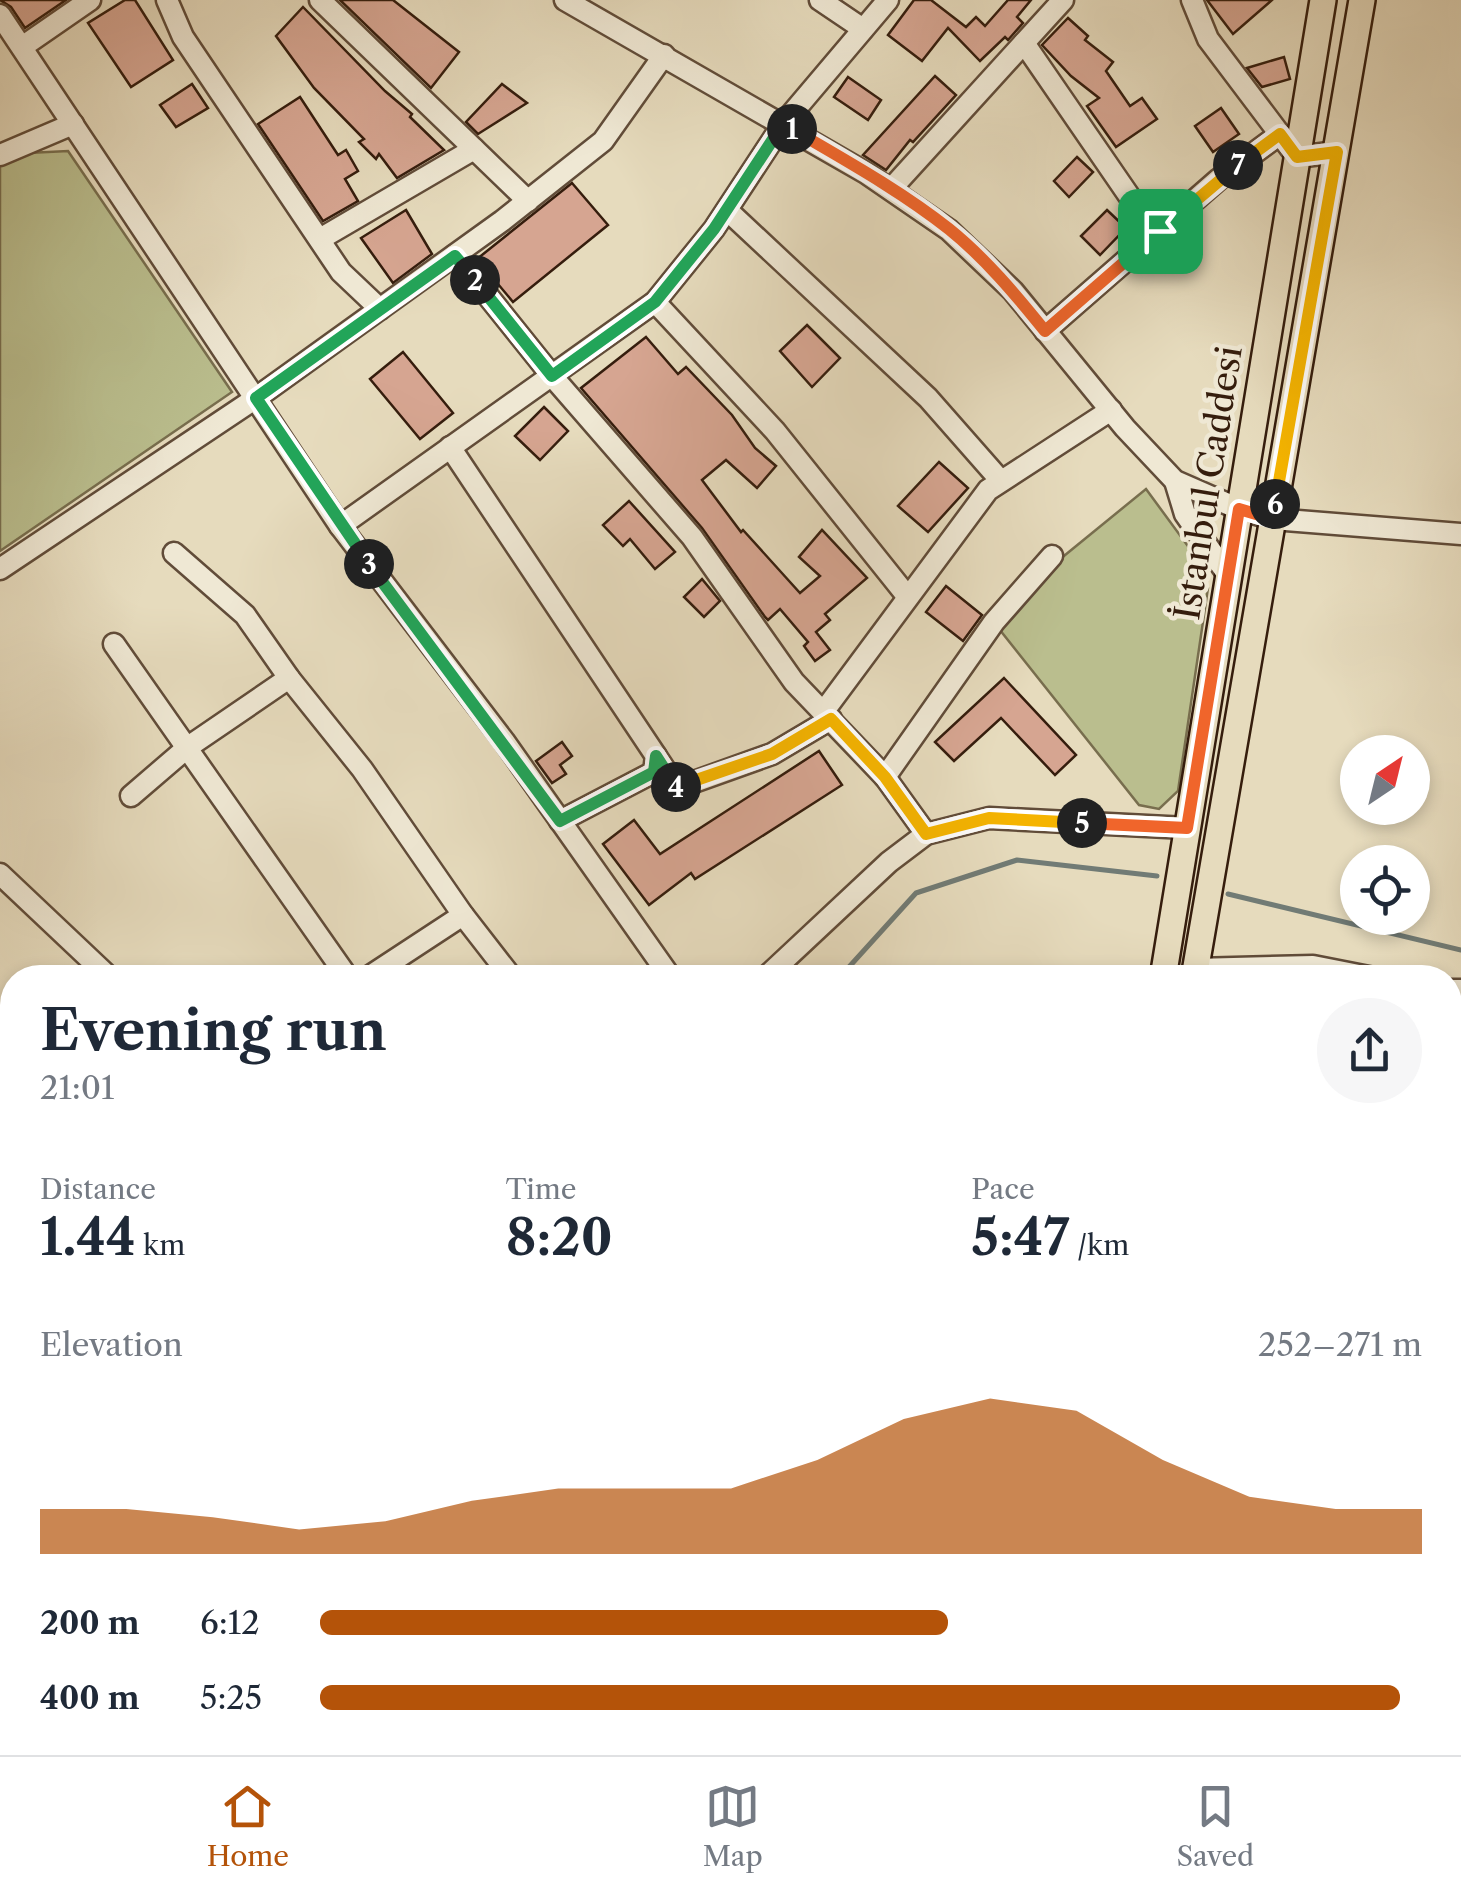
<!DOCTYPE html>
<html lang="en">
<head>
<meta charset="utf-8">
<style>
	:root { --surface:#fff; --page:#f6f6f7; --text:#1f2937; --muted:#747a83; --line:#e0e1e3; --accent:#b45309 }
	body { margin:0; font-family:"Libre Caslon Text",serif; background:var(--page); color:var(--text); height:100vh; display:flex; flex-direction:column; font-size:38px; white-space:nowrap }
	* { box-sizing:border-box; margin:0 }
	p { font-size:32px; color:var(--muted) }
	.icon { flex:none; width:55px; height:55px; fill:none; stroke:currentColor; stroke-width:2; stroke-linecap:round; stroke-linejoin:round }
	.map { position:relative; flex:1; overflow:hidden }
	.sheet { position:absolute; left:0px; top:965px; width:1462px; height:790px; display:flex; flex-direction:column; background:var(--surface); border-radius:40px 40px 0 0; box-shadow:0 5px 15px #0003 }
	.sheet>* { flex:none }
	.needle { width:65px; rotate:35deg }
	.fabs { position:absolute; left:1340px; top:735px; display:grid; gap:20px }
	.fabs a { display:grid; place-items:center; width:90px; height:90px; border-radius:50%; background:var(--surface); box-shadow:0 5px 15px #0003; font-size:50px }
	.pin { position:absolute; display:grid; place-items:center; width:85px; height:85px; color:#fff; margin:-42px; border-radius:20px; box-shadow:0 5px 15px #0006 }
	.km { position:absolute; width:50px; height:50px; margin:-25px; border-radius:50%; background:#222; color:#fff; font-size:28px; line-height:50px; text-align:center }
	.round { display:grid; place-items:center; flex:none; width:105px; height:105px; border-radius:52px; background:var(--page) }
	.overview { display:flex; align-items:center; justify-content:space-between; height:170px; padding:0 40px }
	h1 { font-size:55px; font-weight:800; line-height:75px }
	.figures { display:grid; grid-template-columns:repeat(3,1fr); gap:15px; height:170px; padding:10px 40px }
	.figures div { display:grid; align-content:center }
	.figures b { font-size:50px; font-weight:800 }
	.figures small { font-size:28px; font-weight:400 }
	.figures p { font-size:28px }
	.chart { height:280px; padding:20px 40px }
	.chart p { display:flex; justify-content:space-between }
	.chart svg { width:100%; height:180px; margin-top:10px; fill:var(--accent); opacity:.7 }
	ul { padding:0 40px; list-style:none; font-size:32px }
	li { display:grid; grid-template-columns:160px 120px 1fr; align-items:center; height:75px }
	li i { height:25px; border-radius:12px; background:var(--accent) }
	.dock { display:flex; justify-content:space-around; align-items:center; height:140px; border-top:2px solid var(--line); background:var(--surface); font-size:28px; color:var(--muted) }
	.dock a { display:grid; justify-items:center; gap:5px }
	.dock .selected { color:var(--accent) }
	.map>svg:first-child { display:block }
	.green { fill:#babe8e; stroke:#786e4e; stroke-width:2.5 }
	.lines { fill:none; stroke-linecap:round; stroke-linejoin:round }
	.stream { stroke:#717b75; stroke-width:5 }
	.building { fill:#d6a591; stroke:#351d0d; stroke-width:2.5 }
	.minor-casing { stroke:#614c39; stroke-width:25 }
	.major-casing { stroke:#351d0d; stroke-width:30 }
	.minor { stroke:#efe8d4; stroke-width:20 }
	.major { stroke:#e6dbbd; stroke-width:25 }
	.split-1-casing { stroke:#fff; stroke-width:20 }
	.split-2-casing { stroke:#fff; stroke-width:20 }
	.split-3-casing { stroke:#fff; stroke-width:20 }
	.split-4-casing { stroke:#fff; stroke-width:20 }
	.split-5-casing { stroke:#fff; stroke-width:20 }
	.split-6-casing { stroke:#fff; stroke-width:20 }
	.split-7-casing { stroke:#fff; stroke-width:20 }
	.split-8-casing { stroke:#fff; stroke-width:20 }
	.split-1 { stroke:#f0652b; stroke-width:12 }
	.split-2 { stroke:#22a559; stroke-width:12 }
	.split-3 { stroke:#22a559; stroke-width:12 }
	.split-4 { stroke:#22a559; stroke-width:12 }
	.split-5 { stroke:#f5b400; stroke-width:12 }
	.split-6 { stroke:#f0652b; stroke-width:12 }
	.split-7 { stroke:#f5b400; stroke-width:12 }
	.split-8 { stroke:#f5b400; stroke-width:12 }
	.labels { text-anchor:middle; dominant-baseline:central; stroke-width:9; stroke-linejoin:round; paint-order:stroke }
	.street-label { font-size:35px; fill:#351d0d; stroke:#efe8d4 }
</style>
</head>
<body>
<div class="map">
<svg width="1461" height="1755" viewBox="0 0 1461 1755">
	<rect width="100%" height="100%" fill="#e6dbbd"/>
	<filter id="stains"><feTurbulence type="fractalNoise" baseFrequency=".002" numOctaves="4"/><feColorMatrix values="0 0 0 0 .2 0 0 0 0 .09 0 0 0 0 .02 0 0 0 .5 -.17"/></filter>
	<radialGradient id="worn" r=".72"><stop offset=".6" stop-color="#630" stop-opacity="0"/><stop offset="1" stop-color="#630" stop-opacity=".3"/></radialGradient>
	<g class="green">
		<polygon points="68,151 232,392 0,551 0,165 28,153"/>
		<polygon points="1146,489 1193,553 1208,588 1178,791 1159,809 1139,805 996,625 1048,569"/>
		<polygon points="1461,1395 1461,1675 1450,1686 1450,1406"/>
		<polygon points="1461,1711 1461,1755 1150,1755 1150,1742 1450,1742 1450,1717"/>
	</g>
	<g class="lines">
		<g class="stream">
			<polyline points="1228,894 1461,950"/>
			<polyline points="839,978 916,893 1017,860 1157,876"/>
			<polyline points="0,1438 12,1429"/>
		</g>
	</g>
	<g class="building">
		<polygon points="0,0 66,0 25,28 11,7"/>
		<polygon points="125,0 135,0 173,60 131,87 88,23"/>
		<polygon points="340,0 393,0 459,52 431,88"/>
		<polygon points="914,0 931,0 966,27 976,17 985,26 1008,0 1031,0 1017,17 1023,23 1008,40 1005,37 980,61 948,28 922,61 888,35"/>
		<polygon points="1207,0 1272,0 1233,34"/>
		<polygon points="303,7 385,91 412,114 410,117 444,150 397,178 379,154 376,159 359,142 364,139 314,88 276,36"/>
		<polygon points="1068,18 1088,36 1085,40 1113,62 1106,71 1130,106 1142,98 1157,119 1116,147 1087,106 1099,98 1071,76 1042,45"/>
		<polygon points="1284,57 1290,79 1262,87 1247,68"/>
		<polygon points="935,76 956,95 913,142 910,140 886,170 863,155"/>
		<polygon points="848,77 881,100 868,120 834,97"/>
		<polygon points="192,84 208,108 176,127 160,105"/>
		<polygon points="502,84 527,103 478,134 466,122"/>
		<polygon points="300,97 338,155 346,150 358,171 345,179 358,201 323,221 258,124"/>
		<polygon points="1221,108 1239,134 1213,152 1195,126"/>
		<polygon points="1077,157 1093,172 1069,197 1054,181"/>
		<polygon points="572,183 608,225 513,302 477,259"/>
		<polygon points="406,210 432,254 393,283 361,238"/>
		<polygon points="1107,210 1126,228 1100,255 1081,236"/>
		<polygon points="807,325 840,358 812,387 780,351"/>
		<polygon points="646,337 678,374 686,367 732,415 755,448 776,466 757,488 726,460 702,480 741,532 743,530 800,593 820,576 799,557 822,530 867,578 825,614 830,620 816,632 830,650 815,661 804,646 808,642 780,609 768,620 765,617 702,528 581,388"/>
		<polygon points="403,352 453,413 420,439 370,379"/>
		<polygon points="544,407 568,431 540,460 515,436"/>
		<polygon points="939,462 968,488 928,532 898,506"/>
		<polygon points="629,501 675,552 655,569 630,539 623,546 603,525"/>
		<polygon points="702,579 720,601 704,617 684,597"/>
		<polygon points="946,586 982,615 963,641 926,612"/>
		<polygon points="1004,678 1076,755 1055,775 1001,718 954,761 935,742"/>
		<polygon points="562,742 572,756 560,765 566,774 552,783 536,761"/>
		<polygon points="819,751 842,785 695,879 691,873 649,905 603,844 634,820 660,854"/>
	</g>
	<g class="lines">
		<defs>
			<g id="minor">
				<polyline points="167,0 183,37 341,272 380,309"/>
				<polyline points="320,0 528,201"/>
				<polyline points="565,0 866,173 949,230 1013,291 1125,428 1175,481 1239,509 1273,519 1461,534"/>
				<polyline points="820,0 863,29"/>
				<polyline points="1192,0 1208,39 1297,157 1337,152"/>
				<polyline points="0,15 340,526 504,741 671,978"/>
				<polyline points="1024,43 1136,206 1160,231"/>
				<polyline points="22,47 90,0"/>
				<polyline points="0,155 73,124"/>
				<polyline points="891,189 1063,0"/>
				<polyline points="727,210 928,398 1001,481"/>
				<polyline points="320,239 474,149"/>
				<polyline points="455,255 552,376 692,537 794,682 885,777 926,834"/>
				<polyline points="655,302 775,431 907,596"/>
				<polyline points="1045,331 1219,179 1280,134"/>
				<polyline points="450,447 656,756 654,772 560,821"/>
				<polyline points="1175,481 1185,514 1228,575"/>
				<polyline points="340,526 655,302 714,229 783,124 888,0"/>
				<polyline points="174,553 245,615 289,678 362,769 463,915 512,978"/>
				<polyline points="0,569 256,398 502,221 603,141 664,55"/>
				<polyline points="114,644 348,978"/>
				<polyline points="824,711 988,490 1111,410"/>
				<polyline points="656,756 677,788 772,754 831,719"/>
				<polyline points="885,777 994,622 1052,556"/>
				<polyline points="131,796 188,747 289,678"/>
				<polyline points="0,874 110,978"/>
				<polyline points="1195,969 1313,966 1374,978"/>
				<polyline points="367,978 463,915"/>
				<polyline points="765,978 889,862 926,834 989,818 1187,828"/>
				<polyline points="1450,990 1461,990"/>
				<polyline points="0,1069 12,1089"/>
				<polyline points="1450,1089 1461,1158"/>
				<polyline points="0,1152 12,1137"/>
				<polyline points="1450,1350 1461,1347"/>
				<polyline points="800,1742 800,1755"/>
			</g>
			<g id="major">
				<polyline points="1163,978 1323,0"/>
				<polyline points="1194,978 1362,0"/>
				<polyline points="1080,1742 1080,1755"/>
				<polyline points="1105,1742 1106,1755"/>
			</g>
		</defs>
		<use href="#minor" class="minor-casing"/>
		<use href="#major" class="major-casing"/>
		<use href="#minor" class="minor"/>
		<use href="#major" class="major"/>
	</g>
	<g class="lines">
		<defs>
			<path id="split-1" d="M792 129C845 160 901 191 949 229 985 258 1016 295 1045 331L1160 231"/>
			<polyline id="split-2" points="475,280 552,376 655,302 714,229 783,124 792,129"/>
			<polyline id="split-3" points="369,564 256,398 455,256 475,280"/>
			<polyline id="split-4" points="369,564 560,821 654,772 656,756 676,787"/>
			<polyline id="split-5" points="676,787 772,754 831,719 885,777 926,834 989,818 1082,823"/>
			<polyline id="split-6" points="1082,823 1187,828 1239,509 1273,519 1275,504"/>
			<polyline id="split-7" points="1238,165 1280,134 1297,157 1337,152 1275,504"/>
			<polyline id="split-8" points="1160,231 1238,165"/>
		</defs>
		<use href="#split-1" class="split-1-casing"/>
		<use href="#split-2" class="split-2-casing"/>
		<use href="#split-3" class="split-3-casing"/>
		<use href="#split-4" class="split-4-casing"/>
		<use href="#split-5" class="split-5-casing"/>
		<use href="#split-6" class="split-6-casing"/>
		<use href="#split-7" class="split-7-casing"/>
		<use href="#split-8" class="split-8-casing"/>
		<use href="#split-1" class="split-1"/>
		<use href="#split-2" class="split-2"/>
		<use href="#split-3" class="split-3"/>
		<use href="#split-4" class="split-4"/>
		<use href="#split-5" class="split-5"/>
		<use href="#split-6" class="split-6"/>
		<use href="#split-7" class="split-7"/>
		<use href="#split-8" class="split-8"/>
	</g>
	<g class="labels">
		<g class="street-label">
			<text transform="translate(1208 483) rotate(-81)">İstanbul Caddesi</text>
		</g>
	</g>
	<rect width="100%" height="100%" filter="url(#stains)"/>
	<rect width="100%" height="100%" fill="url(#worn)"/>
</svg>
<div class="fabs">
<a><svg class="needle" viewBox="-14 -14 28 28"><path d="M0-13l5 13h-10z" fill="#e53935"/><path d="M0 13l5-13h-10z" fill="#747a83"/></svg></a>
<a><svg class="icon" aria-label="locate" viewBox="0 0 24 24"><circle cx="12" cy="12" r="6"/><path d="M12 2v4M12 18v4M2 12h4M18 12h4"/></svg></a>
</div>
<div class="pin" style="left:1160px;top:231px;background:#1e9e55"><svg class="icon" aria-label="arrive" viewBox="0 0 24 24"><path d="M6 21V4h12l-3 4 3 4H6"/></svg></div>
<b class="km" style="left:792px;top:129px">1</b>
<b class="km" style="left:475px;top:280px">2</b>
<b class="km" style="left:369px;top:564px">3</b>
<b class="km" style="left:676px;top:787px">4</b>
<b class="km" style="left:1082px;top:823px">5</b>
<b class="km" style="left:1275px;top:504px">6</b>
<b class="km" style="left:1238px;top:165px">7</b>
<section class="sheet">
<div class="overview"><div><h1>Evening run</h1><p>21:01</p></div><a class="round"><svg class="icon" aria-label="share" viewBox="0 0 24 24"><path d="M12 15V3M7 8l5-5 5 5M5 13v7h14v-7"/></svg></a></div>
<div class="figures">
<div><p>Distance</p><b>1.44<small> km</small></b></div>
<div><p>Time</p><b>8:20</b></div>
<div><p>Pace</p><b>5:47<small> /km</small></b></div>
</div>
<div class="chart"><p><span>Elevation</span>252–271 m</p>
<svg viewBox="0 0 160 44" preserveAspectRatio="none"><path d="M0 44V33L10 33L20 35L30 38L40 36L50 31L60 28L70 28L80 28L90 21L100 11L110 6L120 9L130 21L140 30L150 33L160 33V44z"/></svg>
</div>
<ul>
<li><b>200 m</b>6:12<i style="width:57%"></i></li>
<li><b>400 m</b>5:25<i style="width:98%"></i></li>
</ul>
</section>
</div>
<nav class="dock">
<a class="selected"><svg class="icon" aria-label="home" viewBox="0 0 24 24"><path d="M3 11l9-7 9 7M6 9v11h12V9"/></svg>Home</a>
<a><svg class="icon" aria-label="map" viewBox="0 0 24 24"><path d="M3 6l6-2 6 2 6-2v14l-6 2-6-2-6 2zM9 4v14M15 6v14"/></svg>Map</a>
<a><svg class="icon" aria-label="saved" viewBox="0 0 24 24"><path d="M7 4h10v16l-5-4-5 4z"/></svg>Saved</a>
</nav>
</body>
</html>
